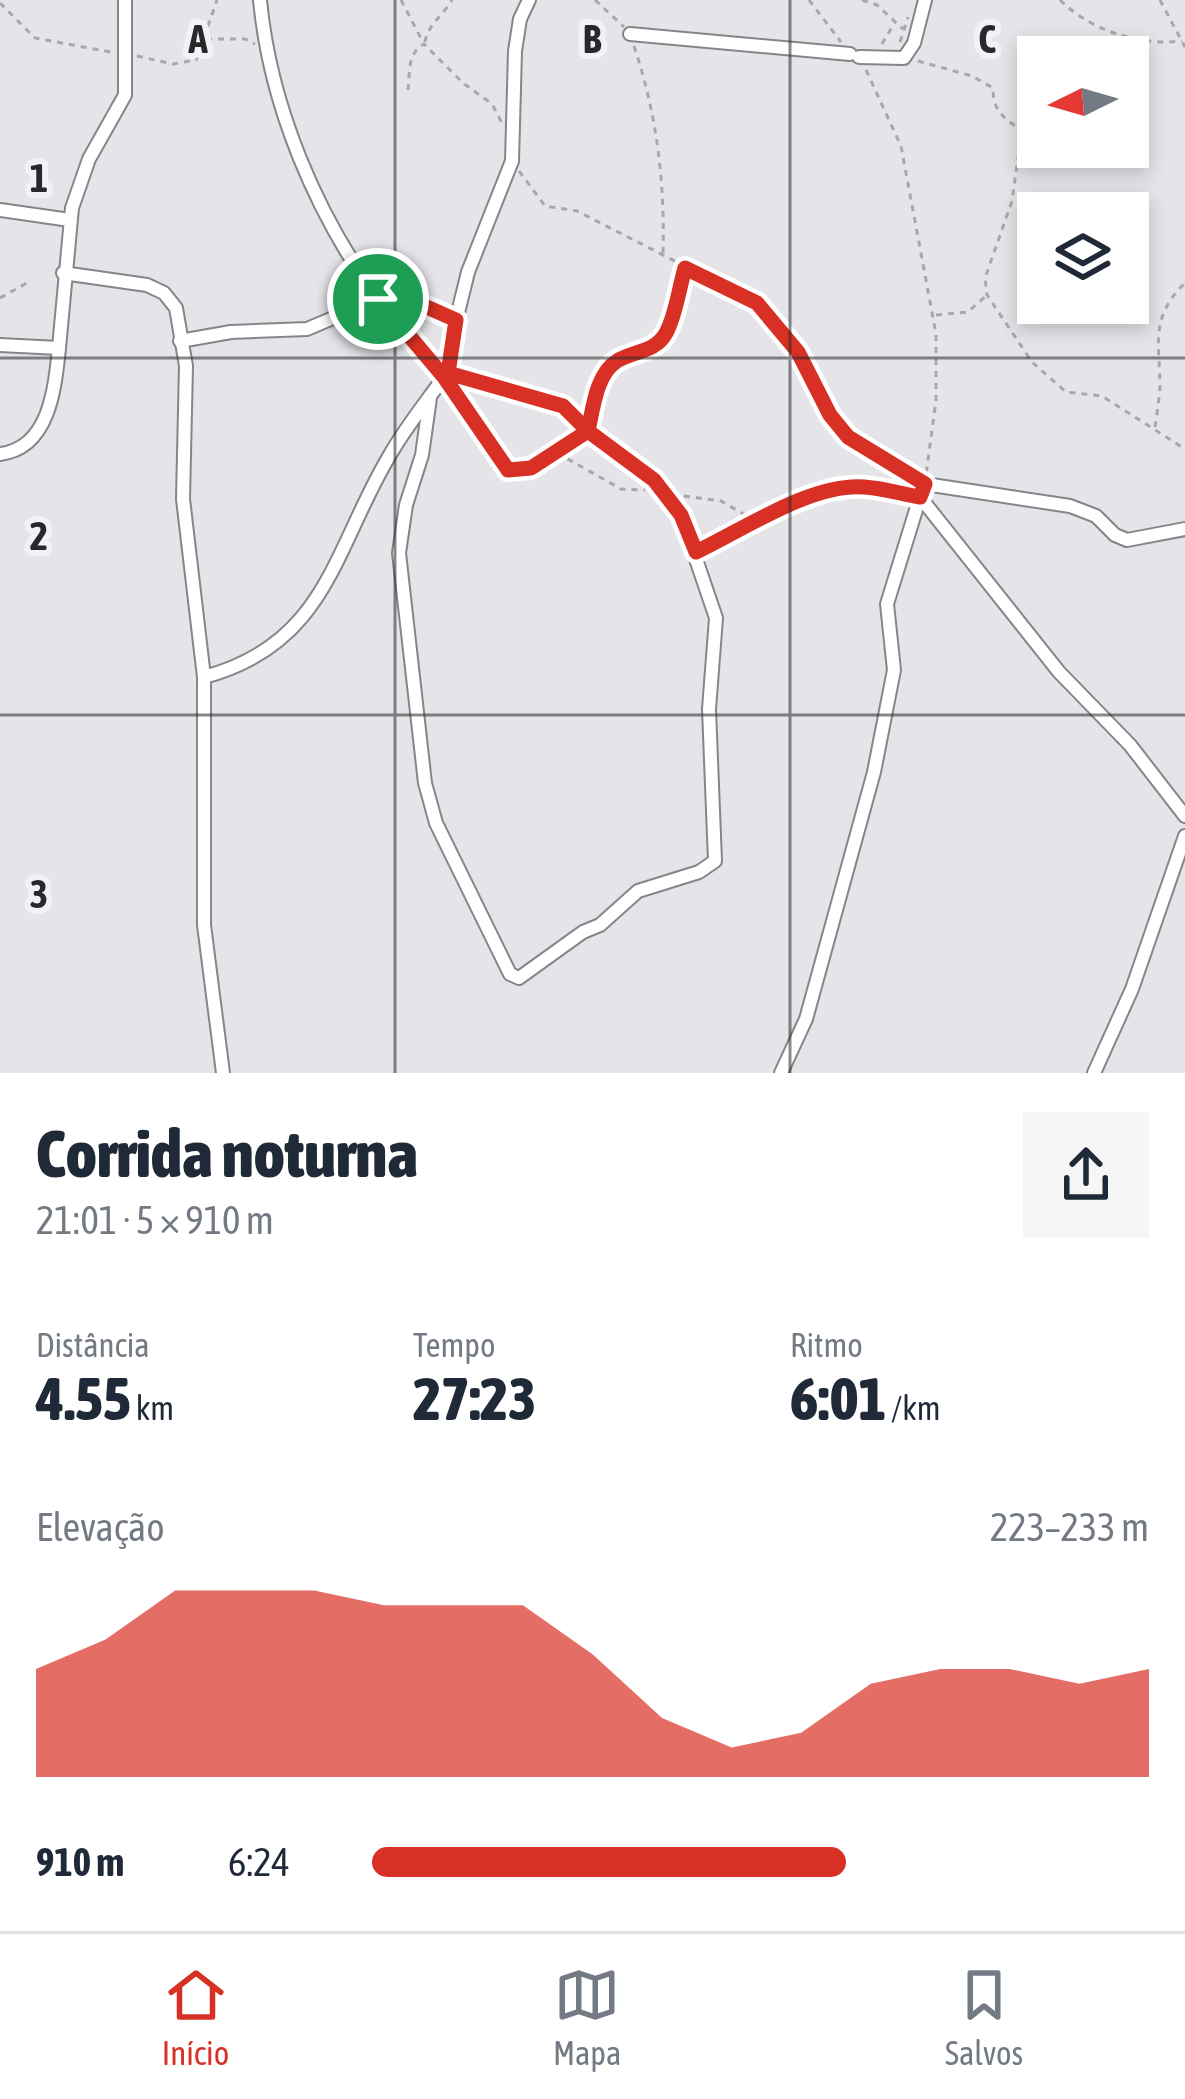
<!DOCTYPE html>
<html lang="pt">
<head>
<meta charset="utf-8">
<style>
	:root { --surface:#fff; --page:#f6f6f7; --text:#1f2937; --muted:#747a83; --line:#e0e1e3; --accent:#d93025 }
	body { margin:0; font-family:"Asap Condensed",sans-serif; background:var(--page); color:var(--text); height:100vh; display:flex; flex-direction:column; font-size:45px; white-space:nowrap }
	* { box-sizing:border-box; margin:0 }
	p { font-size:39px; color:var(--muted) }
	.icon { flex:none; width:66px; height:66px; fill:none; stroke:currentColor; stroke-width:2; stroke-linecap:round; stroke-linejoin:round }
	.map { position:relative; height:1073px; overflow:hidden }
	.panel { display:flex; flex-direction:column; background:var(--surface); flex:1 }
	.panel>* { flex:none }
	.needle { width:78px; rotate:265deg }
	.tools { position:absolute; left:1017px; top:36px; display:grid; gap:24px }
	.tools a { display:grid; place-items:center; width:132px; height:132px; border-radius:0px; background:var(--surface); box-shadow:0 6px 18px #0003; font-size:60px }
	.pin { position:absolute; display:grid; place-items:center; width:102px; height:102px; color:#fff; margin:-51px; border:6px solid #fff; border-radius:50%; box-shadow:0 3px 12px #0007 }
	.round { display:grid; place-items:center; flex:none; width:126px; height:126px; border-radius:0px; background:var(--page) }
	.headline { display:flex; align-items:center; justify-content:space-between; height:204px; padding:0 36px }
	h1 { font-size:66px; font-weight:800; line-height:90px }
	.stats { display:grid; grid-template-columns:repeat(3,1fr); gap:18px; height:204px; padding:12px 36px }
	.stats div { display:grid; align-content:center }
	.stats b { font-size:60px; font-weight:800 }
	.stats small { font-size:33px; font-weight:400 }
	.stats p { font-size:33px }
	.chart { height:336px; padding:24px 36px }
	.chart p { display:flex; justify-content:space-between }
	.chart svg { width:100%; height:216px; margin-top:12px; fill:var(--accent); opacity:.7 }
	ul { padding:0 36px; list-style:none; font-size:39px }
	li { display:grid; grid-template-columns:192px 144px 1fr; align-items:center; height:90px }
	li i { height:30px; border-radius:15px; background:var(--accent) }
	.tabs { display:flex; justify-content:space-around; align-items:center; height:168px; border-top:3px solid var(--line); background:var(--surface); font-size:33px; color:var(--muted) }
	.tabs a { display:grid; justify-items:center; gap:6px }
	.tabs .active { color:var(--accent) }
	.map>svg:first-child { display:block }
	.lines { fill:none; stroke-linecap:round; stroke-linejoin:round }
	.minor-casing { stroke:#85858a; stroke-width:16 }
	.path { stroke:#a8a8ac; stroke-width:3; stroke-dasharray:6 6; stroke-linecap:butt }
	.minor { stroke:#fff; stroke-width:12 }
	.route-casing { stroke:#fff; stroke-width:24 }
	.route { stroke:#d93025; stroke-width:15 }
	.grid { fill:none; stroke:#28282a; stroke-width:3; stroke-opacity:0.55 }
	.grid-label { font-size:39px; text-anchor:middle; font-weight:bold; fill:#28282a; stroke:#f1f1f6; stroke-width:12; stroke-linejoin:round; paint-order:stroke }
</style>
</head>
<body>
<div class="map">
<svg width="1185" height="1073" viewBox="0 0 1185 1073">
	<rect width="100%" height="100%" fill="#e4e4e9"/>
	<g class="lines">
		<defs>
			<g id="minor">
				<polyline points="630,34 850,54"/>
				<polyline points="859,57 904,58 914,43 925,0"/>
				<polyline points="0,210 70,220"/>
				<polyline points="63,273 147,285 164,293 176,308 186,366 183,499 204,677 204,925 223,1073"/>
				<path d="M180 341 231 332 307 329 378 299C316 214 270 106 260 0"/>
				<path d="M0 345 59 348C55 387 50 448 0 454"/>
				<polyline points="59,348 72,208 89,159 125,95 125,0"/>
				<polyline points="448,373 453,333 468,272 512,161 515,51 520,19 529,0"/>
				<polyline points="430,398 422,455 406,505 399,553 425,783 436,823 510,974 519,978 583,932 600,925 638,891 699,872 715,861 709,709 716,618 681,515 654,480 588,431 563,407 448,373 444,377 378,299 402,296 456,320"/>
				<polyline points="925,484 1070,506 1096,516 1115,535 1127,540 1185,529"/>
				<polyline points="920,497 1059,672 1130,745 1185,816"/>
				<path d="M204 677C328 644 334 547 391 453 406 427 426 402 444 377"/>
				<polyline points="781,1073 806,1019 874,772 894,670 887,604 920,497"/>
				<polyline points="1094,1073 1132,989 1185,836"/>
			</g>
		</defs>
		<use href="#minor" class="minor-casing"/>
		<g class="path">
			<polyline points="401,0 423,42"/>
			<polyline points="595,0 624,27"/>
			<polyline points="809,0 841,42"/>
			<polyline points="862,0 877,5 903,29"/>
			<path d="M1060 0C1092 31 1139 46 1182 41"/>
			<polyline points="1160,0 1185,47"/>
			<polyline points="0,3 35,38 116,53"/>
			<polyline points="206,39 245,39 255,44"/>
			<path d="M425 42C427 26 444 14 452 0"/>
			<polyline points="900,42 908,17"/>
			<polyline points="882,44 895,22"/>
			<path d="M634 46C657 115 665 182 663 255"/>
			<polyline points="137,56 173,64 196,60 217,0"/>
			<path d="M918 61 972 76 993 88C993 109 1001 116 1018 128L1020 143 1012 201 985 278 987 295 1032 362 1066 392 1102 396 1185 449"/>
			<polyline points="866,70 901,146 936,334 936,400 926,475"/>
			<path d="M408 90C410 73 407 53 424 44L463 83 492 104 502 123"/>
			<polyline points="519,171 545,206 577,211 757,303 798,352 830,415 848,437 913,478"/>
			<polyline points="0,298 27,283"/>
			<polyline points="936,315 968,312 986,296"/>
			<polyline points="453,388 508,470 531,468 576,439"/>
			<path d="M591 418C605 349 621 371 666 335L684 270"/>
			<path d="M1155 427C1157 414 1159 400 1160 387 1160 344 1149 318 1185 283"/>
			<polyline points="557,453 621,489 645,490"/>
			<polyline points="684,496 721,501 757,522"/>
			<path d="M705 548C752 525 809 483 863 487 879 488 895 493 910 495"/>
		</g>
		<use href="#minor" class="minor"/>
	</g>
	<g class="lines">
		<defs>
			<path id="route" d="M378 299 444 377 448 373 563 406 588 431 654 480 681 515 696 552C743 530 811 483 864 487 882 488 902 494 920 497L925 484 848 437 830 415 798 352 757 303 685 268C679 288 676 315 666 333 656 352 633 351 617 361 596 374 593 409 588 431L531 468 508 470 444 377 448 373 456 320 402 296 378 299"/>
		</defs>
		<use href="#route" class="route-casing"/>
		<use href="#route" class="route"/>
	</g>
	<path class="grid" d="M395 0V1073M790 0V1073M0 358H1185M0 715H1185"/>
	<g class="grid-label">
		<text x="198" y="53">A</text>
		<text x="592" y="53">B</text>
		<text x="987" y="53">C</text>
		<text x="39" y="192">1</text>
		<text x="39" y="550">2</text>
		<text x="39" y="908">3</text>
	</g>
</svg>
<div class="tools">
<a><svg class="needle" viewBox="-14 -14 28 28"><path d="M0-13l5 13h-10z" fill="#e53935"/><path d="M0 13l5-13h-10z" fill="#747a83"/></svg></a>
<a><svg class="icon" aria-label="layers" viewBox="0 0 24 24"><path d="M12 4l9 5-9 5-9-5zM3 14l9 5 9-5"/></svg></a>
</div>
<div class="pin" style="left:378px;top:299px;background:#1e9e55"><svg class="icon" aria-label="arrive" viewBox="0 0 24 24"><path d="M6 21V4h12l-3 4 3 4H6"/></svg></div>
</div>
<section class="panel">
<div class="headline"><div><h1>Corrida noturna</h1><p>21:01 · 5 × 910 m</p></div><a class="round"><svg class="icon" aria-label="share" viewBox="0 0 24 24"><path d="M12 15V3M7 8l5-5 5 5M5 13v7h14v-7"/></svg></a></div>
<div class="stats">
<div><p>Distância</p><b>4.55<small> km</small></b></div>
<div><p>Tempo</p><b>27:23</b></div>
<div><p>Ritmo</p><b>6:01<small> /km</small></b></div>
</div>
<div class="chart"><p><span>Elevação</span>223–233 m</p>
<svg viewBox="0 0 160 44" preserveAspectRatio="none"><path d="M0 44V22L10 16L20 6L30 6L40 6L50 9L60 9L70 9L80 19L90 32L100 38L110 35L120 25L130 22L140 22L150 25L160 22V44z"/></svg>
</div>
<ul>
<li><b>910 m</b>6:24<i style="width:61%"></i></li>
</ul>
</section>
<nav class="tabs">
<a class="active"><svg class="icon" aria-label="home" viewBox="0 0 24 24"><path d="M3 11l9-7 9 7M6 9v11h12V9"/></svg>Início</a>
<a><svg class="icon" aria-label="map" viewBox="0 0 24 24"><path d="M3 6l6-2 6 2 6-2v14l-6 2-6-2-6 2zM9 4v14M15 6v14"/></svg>Mapa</a>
<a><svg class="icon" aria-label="saved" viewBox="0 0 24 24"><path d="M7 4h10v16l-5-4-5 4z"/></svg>Salvos</a>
</nav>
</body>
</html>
